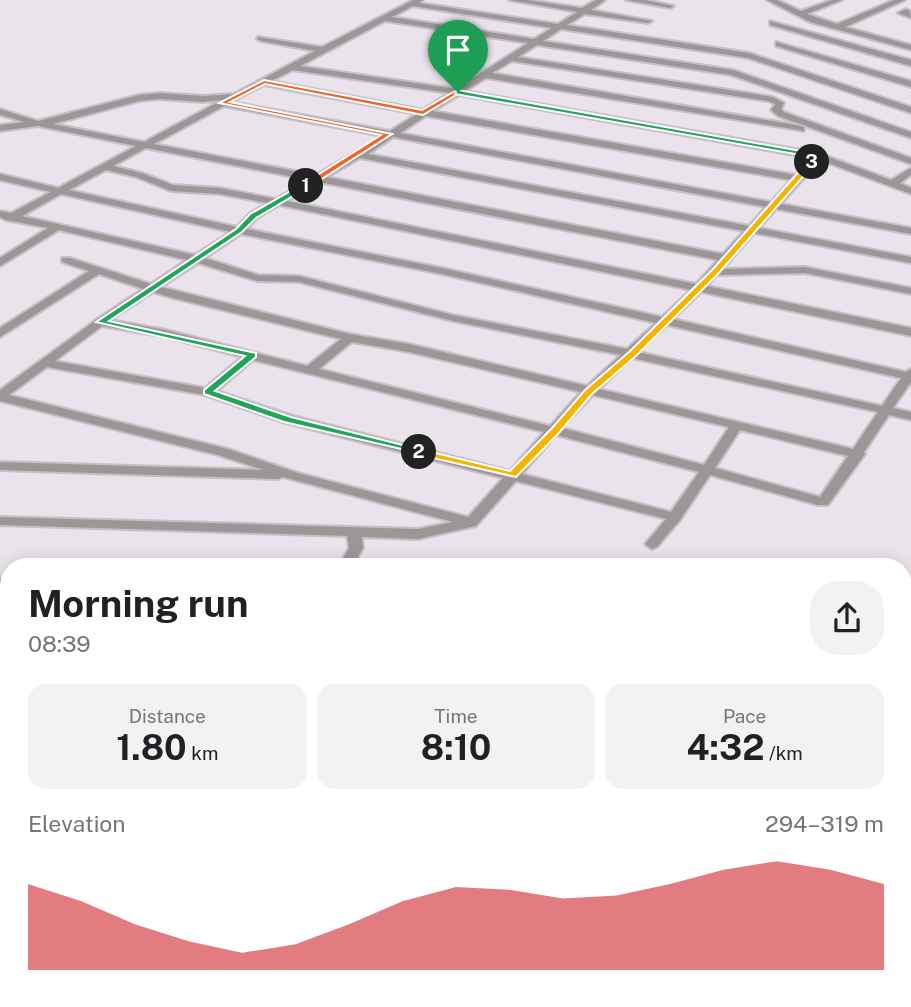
<!DOCTYPE html>
<html lang="en">
<head>
<meta charset="utf-8">
<style>
	:root { --surface:#fff; --page:#f2f2f2; --text:#202124; --muted:#757577; --accent:#d6464d }
	body { margin:0; font-family:"Public Sans",sans-serif; background:var(--page); color:var(--text); height:100vh; display:flex; flex-direction:column; font-size:26px; white-space:nowrap }
	* { box-sizing:border-box; margin:0 }
	p { font-size:23px; color:var(--muted) }
	.icon { flex:none; width:38px; height:38px; fill:none; stroke:currentColor; stroke-width:2; stroke-linecap:round; stroke-linejoin:round }
	.map { position:relative; flex:1; overflow:hidden }
	.drawer { position:absolute; left:0px; top:558px; width:912px; height:450px; display:flex; flex-direction:column; background:var(--surface); border-radius:28px 28px 0 0; box-shadow:0 4px 18px #0003 }
	.drawer>* { flex:none }
	.pin { position:absolute; display:grid; place-items:center; width:60px; height:60px; color:#fff; margin:-72px -30px; border-radius:50% 50% 50% 0; rotate:-45deg; box-shadow:0 0 7px #0007 }
	.pin .icon { rotate:45deg }
	.km { position:absolute; width:35px; height:35px; margin:-18px; border-radius:50%; background:#222; color:#fff; font-size:19px; line-height:35px; text-align:center }
	.round { display:grid; place-items:center; flex:none; width:74px; height:74px; border-radius:28px; background:var(--page) }
	.head { display:flex; align-items:center; justify-content:space-between; height:119px; padding:0 28px }
	h1 { font-size:38px; font-weight:700; line-height:52px }
	.figures { display:grid; grid-template-columns:repeat(3,1fr); gap:10px; height:119px; padding:7px 28px }
	.figures div { display:grid; align-content:center; border-radius:18px; background:var(--page); text-align:center }
	.figures b { font-size:35px; font-weight:700 }
	.figures small { font-size:19px; font-weight:400 }
	.figures p { font-size:19px }
	.chart { height:196px; padding:14px 28px }
	.chart p { display:flex; justify-content:space-between }
	.chart svg { width:100%; height:126px; margin-top:7px; fill:var(--accent); opacity:.7 }
	.map>svg:first-child { display:block }
	.lines { fill:none; stroke-linecap:round; stroke-linejoin:round }
	.minor-casing { stroke:#c6bfc7; stroke-width:4 }
	.minor { fill:#9c9797; fill-rule:evenodd }
	.split-1 { fill:#f0652b; stroke:#fff; stroke-width:2 }
	.split-2 { fill:#22a559; stroke:#fff; stroke-width:2 }
	.split-3 { fill:#f5b400; stroke:#fff; stroke-width:2 }
	.split-4 { fill:#22a559; stroke:#fff; stroke-width:2 }
</style>
</head>
<body>
<div class="map">
<svg width="911" height="1007" viewBox="0 0 911 1007">
	<rect width="100%" height="100%" fill="#eae3eb"/>
	<g class="lines">
		<defs>
			<g id="minor">
				<path d="M413 0H423L419 3 558 24 577 12 509 0H528L582 8 596 0H605L591 10 652 21 648 23 585 14 567 25 749 53 911 107V113L748 58 561 29 543 41 733 70 911 132V138L731 75 537 45 518 57 773 97 784 103 781 109 784 112 911 158V164L778 116 771 110 775 104 768 101 512 61 492 73 801 126 804 127V131L486 78 465 91 818 153 891 180 911 168V175L900 183 911 188V194L820 160 781 204 911 228V234L776 209 759 228 911 257V263L754 233 723 269 805 267 911 288V294L805 273 717 275 707 286 911 328V336L701 292 673 319 906 372 911 369V382L893 408 911 412V420L889 415 864 452 865 454 828 505H818L710 475 680 520 657 547 652 549 645 544 666 519 516 481 476 526 418 539 362 537 363 548 352 567H338L349 548 347 536 0 525V517L418 529 453 522 283 477 278 479 0 470V462L264 470 218 455 0 401V390L96 320 143 289 99 274 0 337V328L89 271 62 262V258H70L151 284 187 260 59 230 0 266V258L48 228 6 220 0 217V211L11 213 51 192 0 180V174L58 188 136 146 38 126 0 131V125L24 122 0 115V109L38 121 139 95 160 93 203 96 234 94 315 51 261 41 257 39 258 37 322 47ZM413 6 552 28 534 39 392 17ZM385 21 528 43 456 89 300 66ZM293 70 449 93 423 110 271 81ZM264 85 417 114 390 131 231 102ZM459 95 811 158 796 175 433 111ZM160 99 203 102 222 100 144 142 53 124 139 101ZM224 106 383 136 316 175 154 144ZM426 116 791 180 771 202 400 133ZM393 137 766 207 749 226 368 154ZM146 148 309 180 276 199 220 188 173 185 142 173 113 166ZM360 158 744 231 723 254 327 177ZM106 170 136 177 171 191 220 194 268 203 249 214 237 227 69 190ZM319 182 718 260 696 284 287 201ZM61 194 231 232 195 255 22 216ZM279 205 691 290 662 317 442 268 247 229 257 218ZM241 234 442 274 656 323 627 349 453 315 299 276 258 275 205 258ZM198 263 257 281 299 282 453 321 621 355 587 386 409 344 350 334 161 287ZM153 292 173 298 341 339 307 366 166 330 110 320ZM667 325 901 378 882 406 638 352ZM102 326 166 337 242 357 205 388 55 361ZM352 342 409 352 581 392 550 426 319 369ZM632 358 878 412 853 449 599 389ZM253 360 544 432 510 471 293 416 217 391ZM47 367 205 395 283 422 503 478 468 517 298 473 228 449 9 395ZM593 395 729 427 704 465 562 428ZM740 430 848 456 820 497 715 468ZM556 435 699 472 671 512 522 474Z"/>
				<polygon points="626,0 645,0 674,6 670,8"/>
				<polygon points="767,0 777,0 801,11 832,0 842,0 807,14 837,24 894,0 905,0 845,27 911,45 911,50 810,22"/>
				<polygon points="906,9 910,11 911,18 898,13"/>
				<polygon points="770,21 911,60 911,66 770,25"/>
				<polygon points="776,42 911,81 911,87 776,46"/>
				<polygon points="0,579 9,580 9,590 0,589"/>
				<rect x="0" y="650" width="9" height="12"/>
				<polygon points="0,727 9,728 9,740 0,739"/>
				<rect x="0" y="807" width="9" height="14"/>
				<polygon points="74,999 94,999 95,1007 75,1007"/>
				<polygon points="437,999 477,999 474,1005 470,1007 431,1007 434,1001"/>
				<polygon points="497,999 518,999 522,1007 501,1007"/>
				<polygon points="687,999 708,999 711,1007 691,1007"/>
			</g>
		</defs>
		<use href="#minor" class="minor-casing"/>
		<use href="#minor" class="minor"/>
	</g>
	<polygon class="split-1" points="264,80 422,110 455,91 461,92 423,115 265,84 230,102 392,134 306,189 303,184 381,135 219,103"/>
	<polygon class="split-2" points="303,184 310,186 256,218 242,232 109,321 256,353 256,357 215,391 291,417 423,450 423,454 284,422 204,394 204,390 245,356 96,322 236,229 250,214"/>
	<polygon class="split-3" points="809,160 816,162 718,274 636,356 592,394 559,433 516,477 415,454 414,452 419,449 510,471 552,428 585,390 629,352 712,270"/>
	<polygon class="split-4" points="458,90 818,154 822,156 812,164 808,162 812,157 455,94"/>
</svg>
<div class="pin" style="left:458px;top:92px;background:#1e9e55"><svg class="icon" aria-label="arrive" viewBox="0 0 24 24"><path d="M6 21V4h12l-3 4 3 4H6"/></svg></div>
<b class="km" style="left:306px;top:186px">1</b>
<b class="km" style="left:419px;top:452px">2</b>
<b class="km" style="left:812px;top:162px">3</b>
<section class="drawer">
<div class="head"><div><h1>Morning run</h1><p>08:39</p></div><a class="round"><svg class="icon" aria-label="share" viewBox="0 0 24 24"><path d="M12 15V3M7 8l5-5 5 5M5 13v7h14v-7"/></svg></a></div>
<div class="figures">
<div><p>Distance</p><b>1.80<small> km</small></b></div>
<div><p>Time</p><b>8:10</b></div>
<div><p>Pace</p><b>4:32<small> /km</small></b></div>
</div>
<div class="chart"><p><span>Elevation</span>294–319 m</p>
<svg viewBox="0 0 160 44" preserveAspectRatio="none"><path d="M0 44V14L10 20L20 28L30 34L40 38L50 35L60 28L70 20L80 15L90 16L100 19L110 18L120 14L130 9L140 6L150 9L160 14V44z"/></svg>
</div>
</section>
</div>
</body>
</html>
